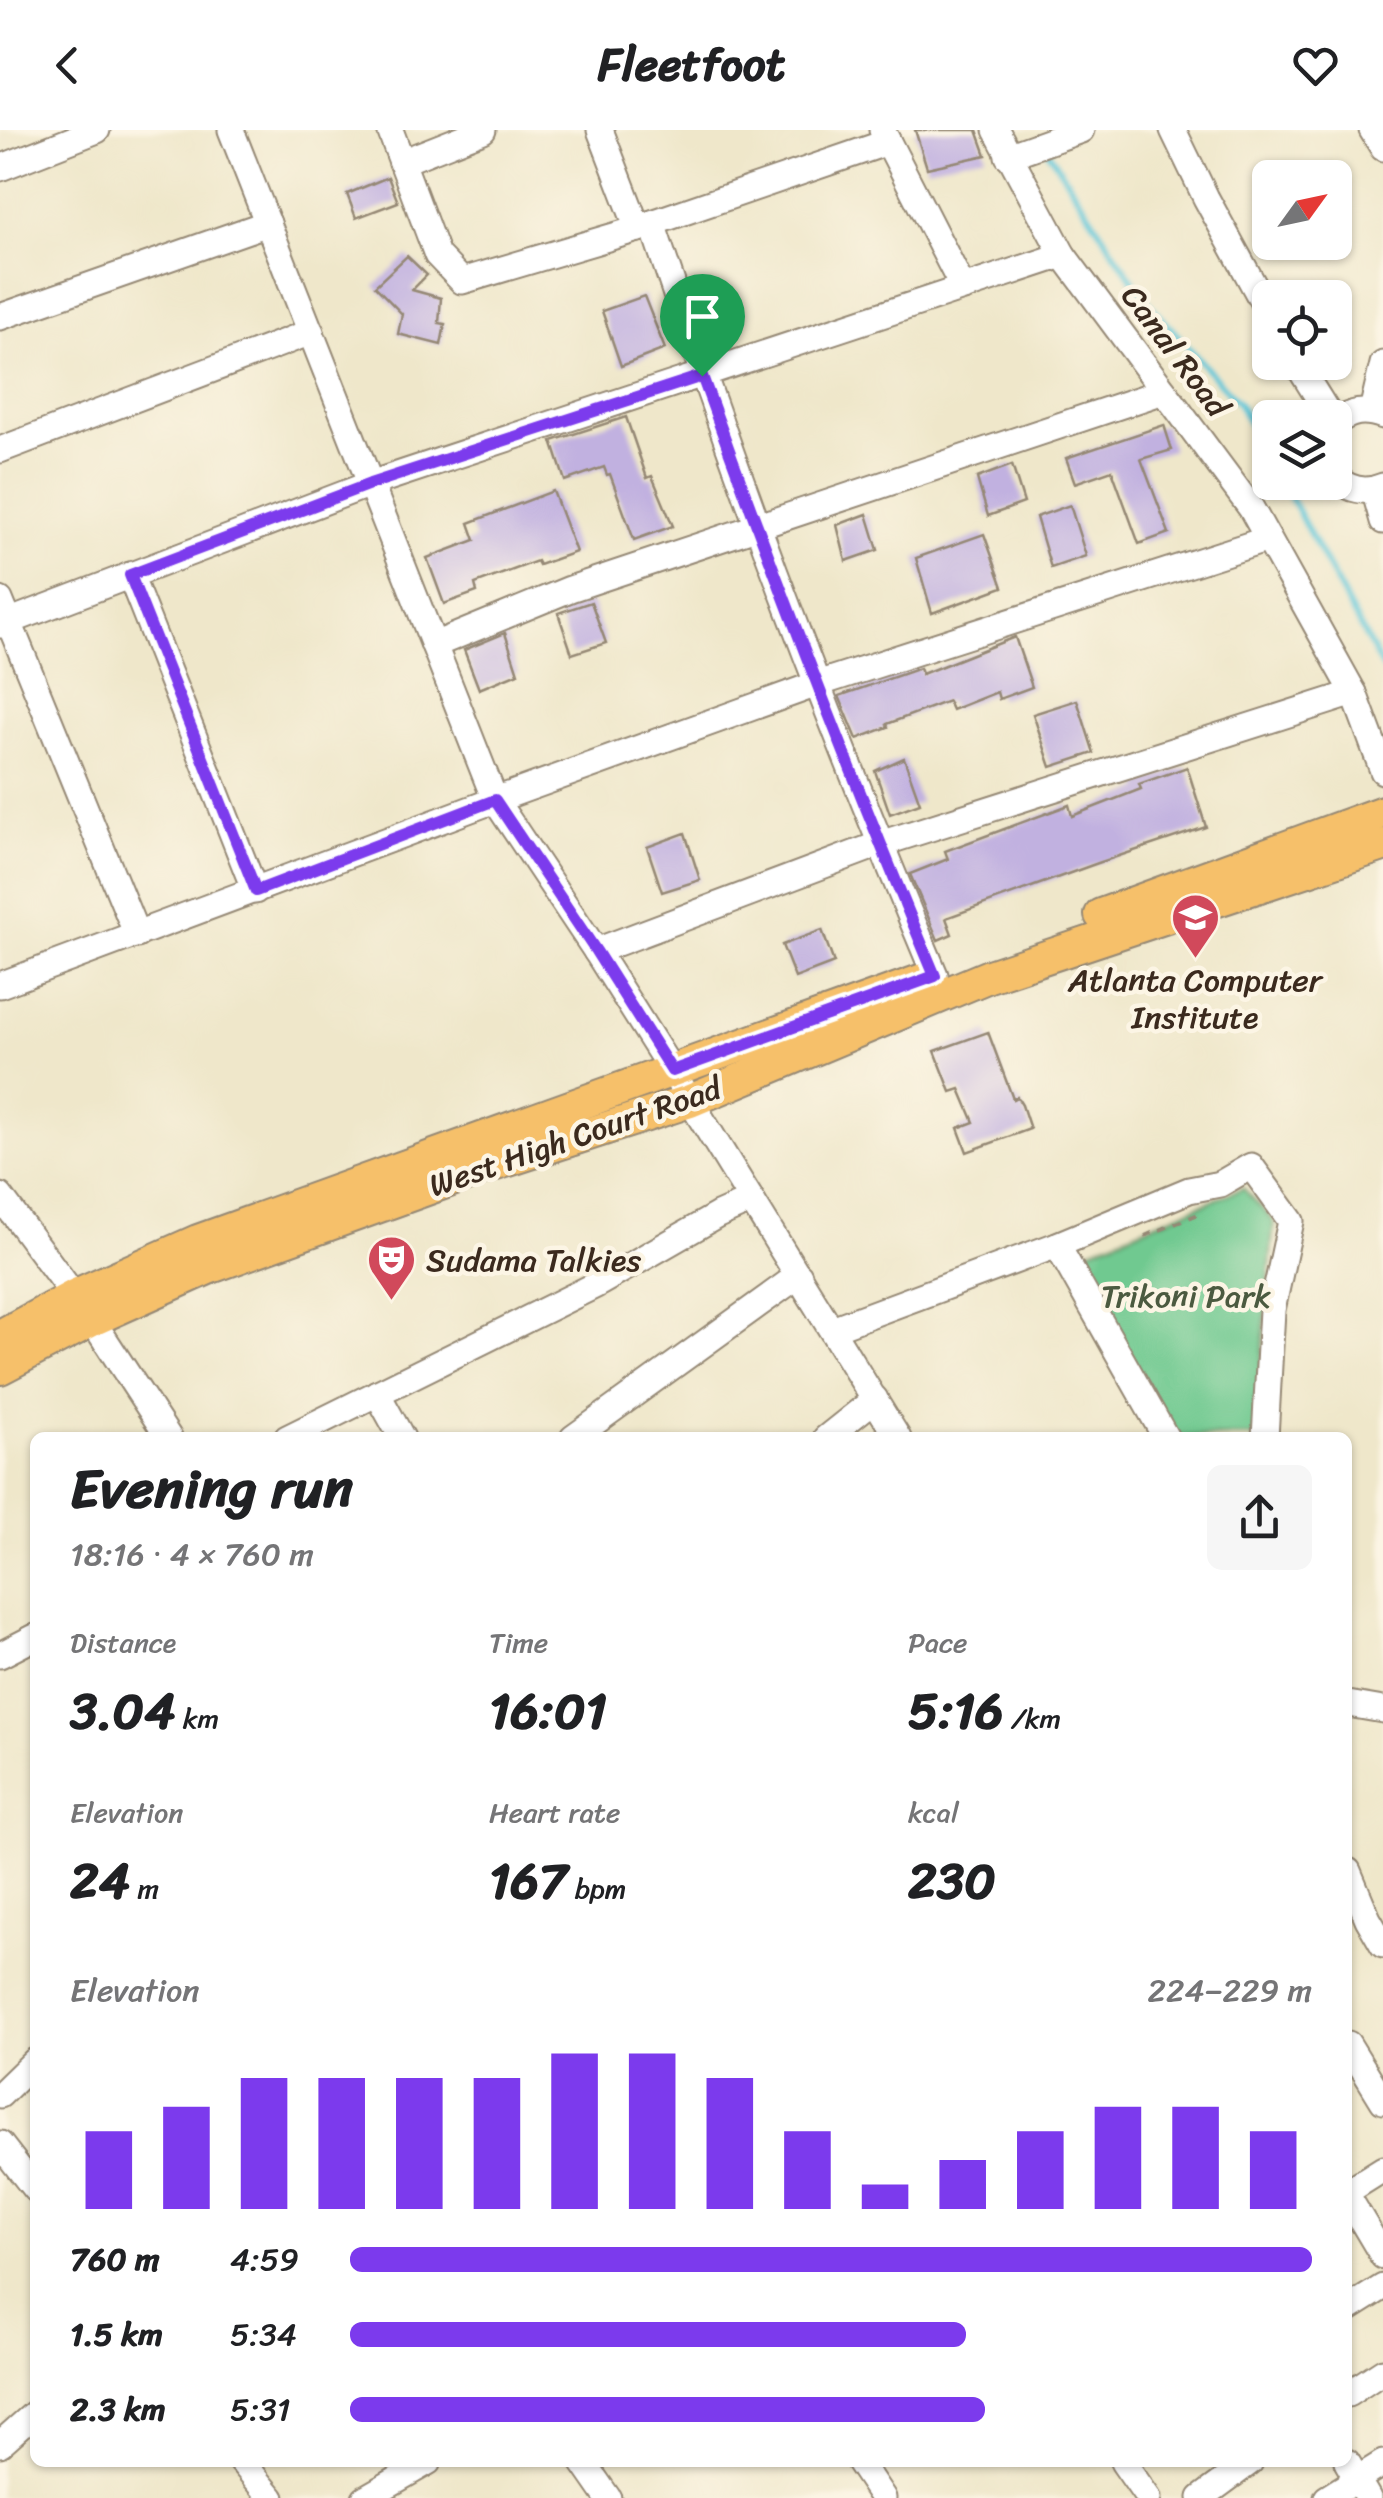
<!DOCTYPE html>
<html lang="en">
<head>
<meta charset="utf-8">
<style>
	:root { --surface:#fff; --page:#f6f6f6; --text:#202124; --muted:#757577; --accent:#7c3aed }
	body { margin:0; font-family:Sriracha,sans-serif; background:var(--page); color:var(--text); height:100vh; display:flex; flex-direction:column; font-size:38px; white-space:nowrap }
	* { box-sizing:border-box; margin:0 }
	p { font-size:32px; color:var(--muted) }
	.icon { flex:none; width:55px; height:55px; fill:none; stroke:currentColor; stroke-width:2; stroke-linecap:round; stroke-linejoin:round }
	.map { position:relative; flex:1; overflow:hidden }
	.panel { position:absolute; left:30px; top:1302px; width:1322px; height:1035px; display:flex; flex-direction:column; background:var(--surface); border-radius:15px; box-shadow:0 2px 8px #0004 }
	.panel>* { flex:none }
	.needle { width:65px; rotate:57deg }
	.controls { position:absolute; left:1252px; top:30px; display:grid; gap:20px }
	.controls a { display:grid; place-items:center; width:100px; height:100px; border-radius:15px; background:var(--surface); box-shadow:0 2px 8px #0004; font-size:50px }
	.pin { position:absolute; display:grid; place-items:center; width:85px; height:85px; color:#fff; margin:-102px -42px; border-radius:50% 50% 50% 0; rotate:-45deg; box-shadow:0 0 10px #0007 }
	.pin .icon { rotate:45deg }
	.round { display:grid; place-items:center; flex:none; width:105px; height:105px; border-radius:15px; background:var(--page) }
	.summary { display:flex; align-items:center; justify-content:space-between; height:170px; padding:0 40px }
	h1 { font-size:55px; font-weight:800; line-height:75px }
	.metrics { display:grid; grid-template-columns:repeat(3,1fr); gap:15px; height:170px; padding:10px 40px }
	.metrics div { display:grid; align-content:center }
	.metrics b { font-size:50px; font-weight:800 }
	.metrics small { font-size:28px; font-weight:400 }
	.metrics p { font-size:28px }
	.chart { height:280px; padding:20px 40px }
	.chart p { display:flex; justify-content:space-between }
	.chart svg { width:100%; height:180px; margin-top:10px; stroke:var(--accent); stroke-width:6 }
	ul { padding:0 40px; list-style:none; font-size:32px }
	li { display:grid; grid-template-columns:160px 120px 1fr; align-items:center; height:75px }
	li i { height:25px; border-radius:12px; background:var(--accent) }
	header { display:flex; justify-content:space-between; align-items:center; height:130px; padding:0 40px; background:var(--surface); font-size:45px; font-weight:800 }
	.map>svg:first-child { display:block }
	.green { fill:#6fc990; stroke:#557a57; stroke-width:2.5 }
	.lines { fill:none; stroke-linecap:round; stroke-linejoin:round }
	.stream { stroke:#5dc7d9; stroke-width:6 }
	.building { fill:#c1b1e0 }
	.minor-casing { stroke:#958874; stroke-width:29 }
	.major-casing { stroke:#958874; stroke-width:36 }
	.path { stroke:#958874; stroke-width:4; stroke-dasharray:8 8; stroke-linecap:butt }
	.minor { stroke:#fff; stroke-width:25 }
	.major { stroke:#f6c06b; stroke-width:32 }
	.route-casing { stroke:#fff; stroke-width:20 }
	.route { stroke:#7c3aed; stroke-width:12 }
	.labels { text-anchor:middle; dominant-baseline:central; stroke-width:9; stroke-linejoin:round; paint-order:stroke }
	.street-label { font-size:32px; fill:#3b2a1e; stroke:#fcf5e5 }
	.poi-label { font-size:32px; fill:#3b2a1e; stroke:#fcf5e5 }
	.park-label { font-size:32px; fill:#4b5a40; stroke:#fcf5e5 }
</style>
</head>
<body>
<header><svg class="icon" aria-label="back" viewBox="0 0 24 24"><path d="M15 5l-7 7 7 7"/></svg>Fleetfoot<svg class="icon" aria-label="heart" viewBox="0 0 24 24"><path d="M12 20l-8-8c-3-5 5-10 8-4 3-6 11-1 8 4z"/></svg></header>
<div class="map">
<svg width="1383" height="2368" viewBox="0 0 1383 2368">
	<rect width="100%" height="100%" fill="#fcf5e5"/>
	<filter id="ink" filterUnits="userSpaceOnUse"><feTurbulence type="fractalNoise" baseFrequency=".01" numOctaves="2"/><feDisplacementMap in="SourceGraphic" scale="20" xChannelSelector="R" yChannelSelector="G"/><feConvolveMatrix kernelMatrix="1 2 1 2 8 2 1 2 1" color-interpolation-filters="sRGB"/></filter>
	<filter id="wash" filterUnits="userSpaceOnUse"><feTurbulence type="fractalNoise" baseFrequency=".0048" numOctaves="4" result="noise"/><feDisplacementMap in="SourceGraphic" scale="40" xChannelSelector="R" yChannelSelector="G"/><feGaussianBlur stdDeviation="2.25" result="paint"/><feColorMatrix in="noise" values="0 0 0 0 0 0 0 0 0 0 0 0 0 0 0 0 0 1.4 0 .05"/><feComposite in="paint" operator="in"/></filter>
	<g filter="url(#wash)">
		<rect width="100%" height="100%" fill="#efe7ca"/>
		<polygon class="green" points="1243,1058 1274,1091 1255,1307 1172,1307 1077,1125"/>
		<g class="lines">
			<g class="stream">
				<polyline points="1046,18 1145,169 1238,273 1270,331"/>
				<polyline points="1282,352 1383,539"/>
			</g>
		</g>
		<g id="blocks">
			<g class="building">
				<polygon points="915,0 977,0 986,25 927,38"/>
				<polygon points="388,47 398,72 356,88 347,64"/>
				<polygon points="407,126 427,145 412,160 441,168 439,193 445,194 441,215 398,204 402,184 375,156"/>
				<polygon points="644,166 665,219 621,236 602,181"/>
				<polygon points="626,287 647,348 652,346 673,396 634,410 610,344 607,345 604,337 565,351 552,311"/>
				<polygon points="1164,295 1172,320 1141,329 1169,403 1139,414 1112,340 1075,353 1066,328"/>
				<polygon points="1012,335 1024,373 988,386 977,348"/>
				<polygon points="553,361 576,422 539,435 537,431 475,454 477,462 444,474 427,428 475,410 469,393"/>
				<polygon points="1070,375 1086,426 1051,438 1036,387"/>
				<polygon points="867,384 878,420 846,431 837,395"/>
				<polygon points="984,404 1003,457 932,483 916,428"/>
				<polygon points="591,472 606,513 572,524 558,483"/>
				<polygon points="505,503 518,543 479,559 464,520"/>
				<polygon points="1015,507 1032,557 999,569 997,562 952,580 948,571 887,594 888,597 857,609 839,566 920,538 922,544"/>
				<polygon points="1077,570 1094,623 1051,637 1033,584"/>
				<polygon points="904,628 920,673 890,684 875,641"/>
				<polygon points="1187,637 1206,697 1098,733 946,788 952,804 938,810 910,744 948,729 945,721 1069,675 1072,686 1141,659 1139,654"/>
				<polygon points="685,703 700,750 662,762 647,717"/>
				<polygon points="822,800 834,833 795,848 782,815"/>
				<polygon points="988,902 1013,969 1017,967 1022,975 1030,999 967,1022 958,998 974,992 960,959 951,962 935,921"/>
			</g>
		</g>
	</g>
	<g filter="url(#ink)">
		<use href="#blocks" fill-opacity="0" stroke="#958874" stroke-width="2.5"/>
		<g class="lines">
			<defs>
				<g id="minor">
					<polyline points="231,0 495,670 596,821 672,941 898,1308"/>
					<polyline points="390,0 437,125 462,151 638,99"/>
					<path d="M600 0 638 99 652 93C736 348 831 598 935 845"/>
					<polyline points="882,0 963,158"/>
					<polyline points="996,0 1063,125 1251,378 1354,563 1383,641"/>
					<polyline points="1173,0 1206,68 1270,185"/>
					<polyline points="1372,0 1383,18"/>
					<polyline points="1008,26 1081,0"/>
					<polyline points="402,32 483,0"/>
					<polyline points="0,38 97,0"/>
					<polyline points="652,93 888,12"/>
					<polyline points="0,187 268,93"/>
					<polyline points="1296,232 1331,288"/>
					<polyline points="1372,281 1383,234"/>
					<path d="M1335 293C1351 281 1364 279 1383 286"/>
					<polyline points="0,320 311,202"/>
					<path d="M1335 347C1349 360 1365 364 1383 356"/>
					<polyline points="1374,359 1383,391"/>
					<polyline points="130,445 255,761"/>
					<polyline points="0,470 137,805"/>
					<polyline points="0,495 370,354 1063,125"/>
					<polyline points="434,515 570,459 1164,261"/>
					<polyline points="596,821 880,714 1354,563"/>
					<polyline points="0,855 495,670 817,554 1268,409"/>
					<polyline points="0,1066 92,1190 169,1308"/>
					<polyline points="1057,1115 1166,1308"/>
					<polyline points="832,1199 1057,1115 1189,1060 1220,1054 1251,1036 1291,1091 1272,1180 1265,1308"/>
					<polyline points="377,1263 402,1308"/>
					<polyline points="287,1308 596,1155 718,1085 752,1070"/>
					<polyline points="573,1308 799,1145"/>
					<polyline points="826,1308 875,1269"/>
					<polyline points="0,1525 35,1507"/>
					<polyline points="1348,1574 1383,1580"/>
					<polyline points="1348,1741 1368,1789 1383,1815"/>
					<polyline points="1348,1914 1383,1971"/>
					<polyline points="0,1965 35,1931"/>
					<polyline points="0,2014 35,2059"/>
					<polyline points="1348,2061 1383,2039"/>
					<polyline points="1348,2067 1383,2126"/>
					<polyline points="1348,2179 1383,2157"/>
					<polyline points="1348,2264 1383,2241"/>
					<polyline points="0,2314 35,2283"/>
					<polyline points="242,2332 272,2368"/>
					<polyline points="583,2332 608,2368"/>
					<polyline points="859,2332 883,2368"/>
					<polyline points="1123,2332 1148,2368"/>
					<polyline points="1347,2332 1368,2368"/>
					<polyline points="365,2368 428,2332"/>
					<polyline points="1201,2368 1250,2332"/>
					<polyline points="1327,2368 1383,2333"/>
				</g>
				<g id="major">
					<polyline points="1101,785 1383,682"/>
					<polyline points="0,1206 74,1166 198,1111 923,850"/>
					<polyline points="0,1238 92,1190 208,1138 490,1036 690,971 989,846 1383,715"/>
				</g>
			</defs>
			<use href="#minor" class="minor-casing"/>
			<use href="#major" class="major-casing"/>
			<polyline class="path" points="1145,1106 1201,1083"/>
			<use href="#minor" class="minor"/>
			<use href="#major" class="major"/>
		</g>
	</g>
	<g class="lines" filter="url(#ink)">
		<defs>
			<path id="route" d="M702 246C775 448 852 648 935 846L672 941 596 821 495 670 256 761 130 445 370 354Z"/>
		</defs>
		<use href="#route" class="route-casing"/>
		<use href="#route" class="route"/>
	</g>
	<defs>
		<symbol id="school-pin" viewBox="-11 -11 22 30"><path d="M0 17L-7.5 6A9.5 9.5 0 1 1 7.5 6Z" fill="#d1495b" stroke="#fcf5e5"/><path d="M0-5L7-2L0 1L-7-2ZM-4 1L0 2.5L4 1V4Q0 6-4 4Z" fill="#fff"/></symbol>
		<symbol id="theatre-pin" viewBox="-11 -11 22 30"><path d="M0 17L-7.5 6A9.5 9.5 0 1 1 7.5 6Z" fill="#d1495b" stroke="#fcf5e5"/><path d="M-5-5.5Q0-4 5-5.5V0Q5 5 0 6Q-5 5-5 0ZM-3.3-2.5H-1v1.5H-3.3ZM1-2.5H3.3v1.5H1ZM-2.8 1Q0 5.5 2.8 1Z" fill="#fff"/></symbol>
	</defs>
	<g fill-rule="evenodd">
		<use href="#school-pin" x="1168" y="760" width="55" height="75"/>
		<use href="#theatre-pin" x="364" y="1102" width="55" height="75"/>
	</g>
	<g class="labels">
		<g class="street-label">
			<text transform="translate(1175 221) rotate(53)">Canal Road</text>
			<text transform="translate(575 1007) rotate(-19)">West High Court Road</text>
		</g>
		<g class="poi-label">
			<text x="1195" y="850">Atlanta Computer<tspan x="1195" dy="37">Institute</tspan></text>
			<text x="426" y="1130" text-anchor="start">Sudama Talkies</text>
		</g>
		<g class="park-label">
			<text x="1186" y="1166">Trikoni Park</text>
		</g>
	</g>
</svg>
<div class="controls">
<a><svg class="needle" viewBox="-14 -14 28 28"><path d="M0-13l5 13h-10z" fill="#e53935"/><path d="M0 13l5-13h-10z" fill="#757577"/></svg></a>
<a><svg class="icon" aria-label="locate" viewBox="0 0 24 24"><circle cx="12" cy="12" r="6"/><path d="M12 2v4M12 18v4M2 12h4M18 12h4"/></svg></a>
<a><svg class="icon" aria-label="layers" viewBox="0 0 24 24"><path d="M12 4l9 5-9 5-9-5zM3 14l9 5 9-5"/></svg></a>
</div>
<div class="pin" style="left:702px;top:246px;background:#1e9e55"><svg class="icon" aria-label="arrive" viewBox="0 0 24 24"><path d="M6 21V4h12l-3 4 3 4H6"/></svg></div>
<section class="panel">
<div class="summary"><div><h1>Evening run</h1><p>18:16 · 4 × 760 m</p></div><a class="round"><svg class="icon" aria-label="share" viewBox="0 0 24 24"><path d="M12 15V3M7 8l5-5 5 5M5 13v7h14v-7"/></svg></a></div>
<div class="metrics">
<div><p>Distance</p><b>3.04<small> km</small></b></div>
<div><p>Time</p><b>16:01</b></div>
<div><p>Pace</p><b>5:16<small> /km</small></b></div>
</div>
<div class="metrics">
<div><p>Elevation</p><b>24<small> m</small></b></div>
<div><p>Heart rate</p><b>167<small> bpm</small></b></div>
<div><p>kcal</p><b>230</b></div>
</div>
<div class="chart"><p><span>Elevation</span>224–229 m</p>
<svg viewBox="0 0 160 44" preserveAspectRatio="none"><path d="M5 44V25M15 44V19M25 44V12M35 44V12M45 44V12M55 44V12M65 44V6M75 44V6M85 44V12M95 44V25M105 44V38M115 44V32M125 44V25M135 44V19M145 44V19M155 44V25"/></svg>
</div>
<ul>
<li><b>760 m</b>4:59<i style="width:100%"></i></li>
<li><b>1.5 km</b>5:34<i style="width:64%"></i></li>
<li><b>2.3 km</b>5:31<i style="width:66%"></i></li>
</ul>
</section>
</div>
</body>
</html>
